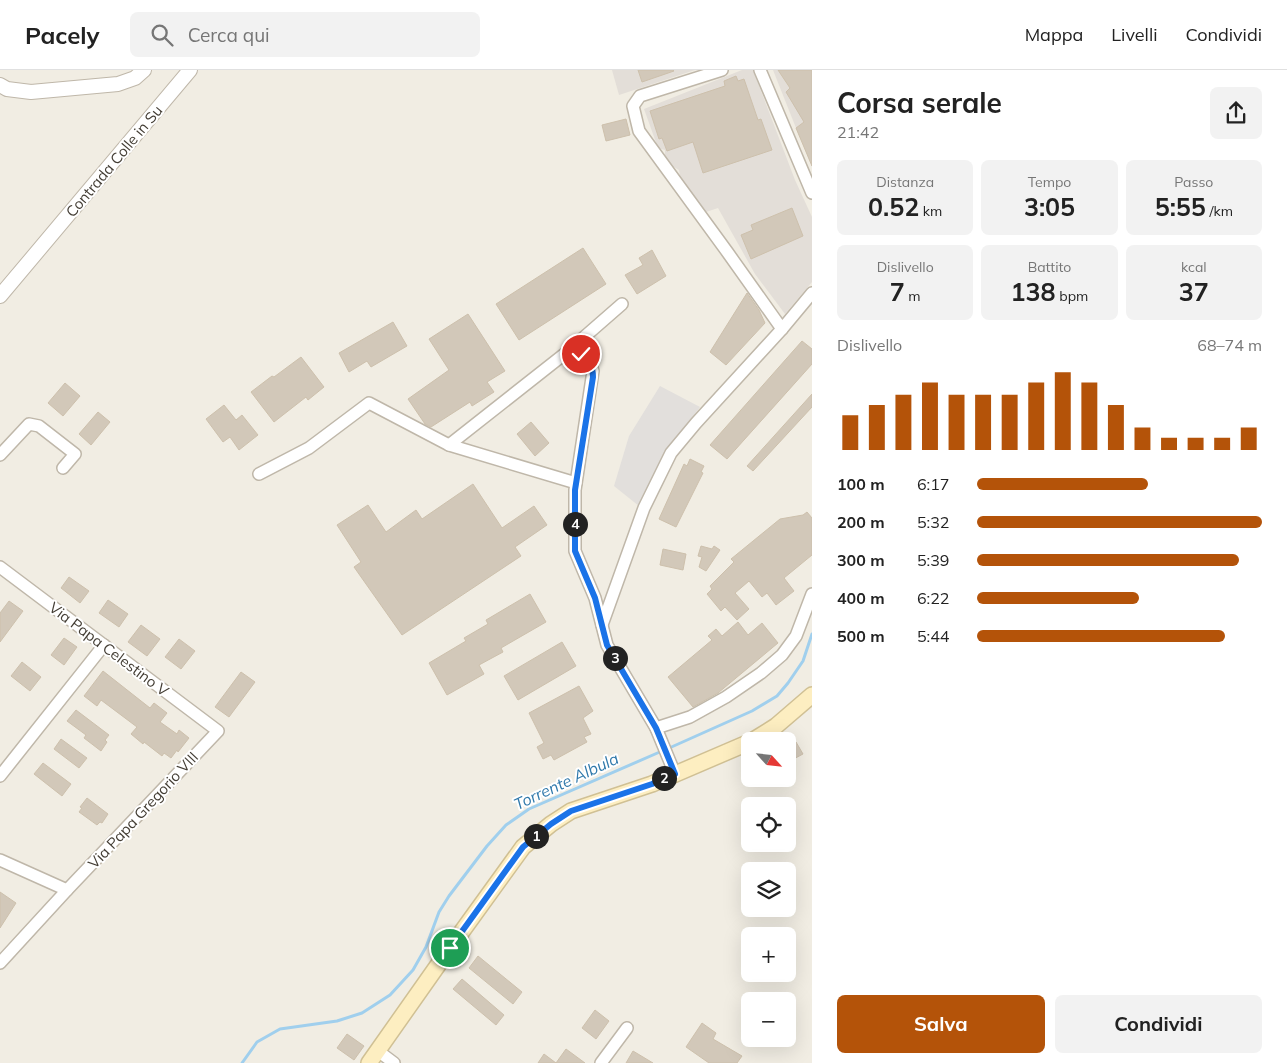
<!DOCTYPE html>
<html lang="it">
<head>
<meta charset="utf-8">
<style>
	:root { --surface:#fff; --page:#f2f2f2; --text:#222; --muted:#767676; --line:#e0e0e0; --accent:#b45309 }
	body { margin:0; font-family:Mulish,sans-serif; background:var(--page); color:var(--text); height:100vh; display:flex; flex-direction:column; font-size:19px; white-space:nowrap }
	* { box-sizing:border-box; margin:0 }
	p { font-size:16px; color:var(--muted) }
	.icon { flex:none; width:28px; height:28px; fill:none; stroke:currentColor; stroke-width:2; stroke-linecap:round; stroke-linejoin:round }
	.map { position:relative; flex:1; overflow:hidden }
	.details { display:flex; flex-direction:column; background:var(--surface); width:475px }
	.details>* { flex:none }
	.needle { width:32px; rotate:117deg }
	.controls { position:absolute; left:741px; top:662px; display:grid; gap:10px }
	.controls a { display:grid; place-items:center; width:55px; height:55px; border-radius:8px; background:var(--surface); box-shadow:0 5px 20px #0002; font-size:25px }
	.pin { position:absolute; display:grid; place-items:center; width:42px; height:42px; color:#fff; margin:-21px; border:2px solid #fff; border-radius:50%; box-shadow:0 1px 5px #0007 }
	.km { position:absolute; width:25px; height:25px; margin:-12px; border-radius:50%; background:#222; color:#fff; font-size:14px; line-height:25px; text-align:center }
	.round { display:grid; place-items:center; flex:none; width:52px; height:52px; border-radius:8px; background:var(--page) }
	.headline { display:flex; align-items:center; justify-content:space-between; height:85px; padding:0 25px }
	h1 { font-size:28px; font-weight:700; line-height:38px }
	.metrics { display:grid; grid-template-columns:repeat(3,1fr); gap:8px; height:85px; padding:5px 25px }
	.metrics div { display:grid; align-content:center; border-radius:8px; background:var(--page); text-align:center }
	.metrics b { font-size:25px; font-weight:700 }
	.metrics small { font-size:14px; font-weight:400 }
	.metrics p { font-size:14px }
	.chart { height:140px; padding:10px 25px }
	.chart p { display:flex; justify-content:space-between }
	.chart svg { width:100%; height:90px; margin-top:5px; stroke:var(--accent); stroke-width:6 }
	.primary-button { display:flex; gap:10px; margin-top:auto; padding:10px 25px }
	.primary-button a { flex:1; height:58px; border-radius:8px; background:var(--accent); color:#fff; font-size:20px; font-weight:700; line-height:58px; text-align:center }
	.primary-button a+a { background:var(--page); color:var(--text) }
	ul { padding:0 25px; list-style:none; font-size:16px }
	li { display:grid; grid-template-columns:80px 60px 1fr; align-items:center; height:38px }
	li i { height:12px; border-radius:6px; background:var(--accent) }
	header { display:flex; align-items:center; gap:30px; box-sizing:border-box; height:70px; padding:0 25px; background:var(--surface); border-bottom:1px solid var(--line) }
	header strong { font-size:24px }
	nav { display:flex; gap:28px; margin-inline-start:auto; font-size:18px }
	.search { width:350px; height:45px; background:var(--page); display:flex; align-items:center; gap:12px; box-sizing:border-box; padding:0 18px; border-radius:8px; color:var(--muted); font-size:19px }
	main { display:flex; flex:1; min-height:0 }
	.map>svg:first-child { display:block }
	.industrial { fill:#e3ded8 }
	.parking { fill:#e2dfdc }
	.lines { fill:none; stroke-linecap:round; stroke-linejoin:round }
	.stream { stroke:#a0cfed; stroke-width:3 }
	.building { fill:#d2c8b9; stroke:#cdc0ac }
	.minor-casing { stroke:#bfb7a9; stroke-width:14 }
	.tertiary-casing { stroke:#bfb7a9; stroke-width:16 }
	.secondary-casing { stroke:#d0c094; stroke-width:18 }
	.minor { stroke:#fff; stroke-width:11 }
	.tertiary { stroke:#fff; stroke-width:14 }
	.secondary { stroke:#fdeec1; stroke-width:15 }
	.route-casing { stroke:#fff; stroke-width:10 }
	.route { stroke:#1a73e8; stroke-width:6 }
	.labels { text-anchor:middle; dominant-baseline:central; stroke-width:4; stroke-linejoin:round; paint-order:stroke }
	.street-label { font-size:15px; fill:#433d34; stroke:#fff }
	.water-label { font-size:16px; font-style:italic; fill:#3079ab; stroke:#fff }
</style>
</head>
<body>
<header>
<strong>Pacely</strong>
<div class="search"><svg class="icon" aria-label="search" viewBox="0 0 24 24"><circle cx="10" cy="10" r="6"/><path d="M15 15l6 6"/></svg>Cerca qui</div>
<nav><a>Mappa</a><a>Livelli</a><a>Condividi</a></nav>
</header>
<main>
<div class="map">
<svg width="812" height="993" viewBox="0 0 812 993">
	<rect width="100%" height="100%" fill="#f1ede3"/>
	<g class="industrial">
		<polygon points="612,0 695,0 619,25"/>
		<polygon points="742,0 753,0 795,110 812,147 812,212 785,244 755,204 718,138 703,143 681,113 679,100 669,94 665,87 665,80 658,78 644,39"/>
		<polygon points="773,0 812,0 812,97 796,58"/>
	</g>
	<polygon class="parking" points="660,316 700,337 667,380 639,436 614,416 629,366"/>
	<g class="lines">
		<g class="stream">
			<polyline points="667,679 752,641 777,626 788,613 803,591 812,564"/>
			<polyline points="242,993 257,972 280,959 337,951 362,943 390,925 413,900 426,877 439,842 449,826 487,776 506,755 529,739 662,681"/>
		</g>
	</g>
	<g class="building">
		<polygon points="638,0 673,0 674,1 642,12"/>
		<polygon points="778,0 812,0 812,96 796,58 804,52 786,22 790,18"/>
		<polygon points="736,6 738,11 744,9 758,50 761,49 772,80 703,103 693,72 667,81 662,68 659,69 650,41 725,16 724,11"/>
		<polygon points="626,49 630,65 606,71 602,55"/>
		<polygon points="792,138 803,166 751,189 741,165 753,160 751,155"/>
		<polygon points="583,178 606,214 519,270 496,234"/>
		<polygon points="652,180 666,206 637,224 625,205 643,195 639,188"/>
		<polygon points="747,223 759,240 765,253 726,295 710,282"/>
		<polygon points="468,244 505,301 487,312 494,322 472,336 470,332 431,357 425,354 408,329 449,300 429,269"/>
		<polygon points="393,252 407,276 371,297 367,291 349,302 339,283"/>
		<polygon points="802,271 812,279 812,294 727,389 710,375"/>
		<polygon points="301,287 324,317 308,330 306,327 274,352 251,322 272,306 274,307"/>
		<polygon points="65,313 80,326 63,346 48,333"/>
		<polygon points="812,324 812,337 753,401 747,396"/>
		<polygon points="224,335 236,350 242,345 258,365 239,380 230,367 223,372 206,349"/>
		<polygon points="98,342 110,352 91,375 79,364"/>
		<polygon points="531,352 549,373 535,386 517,364"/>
		<polygon points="690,389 704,396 701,402 703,403 676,457 659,449 684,394 687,396"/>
		<polygon points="473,414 502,458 534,436 547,455 515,477 521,486 402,565 354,497 361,492 337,455 368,435 386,462 416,440 422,449"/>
		<polygon points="807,442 812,448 812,485 784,508 794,521 776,535 767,523 762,527 749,511 735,523 749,539 737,550 725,537 721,541 707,524 712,519 710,516 734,492 731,489 780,449 803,445"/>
		<polygon points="701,476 712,479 714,476 720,480 706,501 699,497 702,487 698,486"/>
		<polygon points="663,479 686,484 683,500 660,495"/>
		<polygon points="69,507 89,521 80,533 61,518"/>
		<polygon points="530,524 546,552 501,578 503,582 479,595 484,604 447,625 429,593 466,571 464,568 488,554 486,550"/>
		<polygon points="108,530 128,544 119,557 99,543"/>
		<polygon points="9,531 23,541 0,572 0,543"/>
		<polygon points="738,552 748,565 762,553 778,573 718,623 693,637 668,607 712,570 708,566 716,559 722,566"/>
		<polygon points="141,555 160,569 147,586 128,572"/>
		<polygon points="64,568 77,577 64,595 51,585"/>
		<polygon points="179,569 195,581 181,599 165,587"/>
		<polygon points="562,572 576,596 518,630 504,606"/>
		<polygon points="22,592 41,607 30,621 11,606"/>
		<polygon points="103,601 150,638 154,633 167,643 160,652 177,664 179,660 189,668 178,682 177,680 171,688 164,683 162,686 144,672 143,674 131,664 137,657 101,630 97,636 84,626"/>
		<polygon points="241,602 255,612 229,647 215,637"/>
		<polygon points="579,616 593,641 583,648 591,664 584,667 587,672 554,690 551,685 543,689 537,677 544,673 529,643"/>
		<polygon points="76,640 109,665 105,670 107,672 101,681 84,668 86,665 67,651"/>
		<polygon points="61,669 87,688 79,698 54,679"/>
		<polygon points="796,672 803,684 788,692 788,677"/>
		<polygon points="43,693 71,714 62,726 34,704"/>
		<polygon points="87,728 108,744 102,753 100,752 97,755 79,742 82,738 80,737"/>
		<polygon points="0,822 16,833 0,858"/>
		<polygon points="478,886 522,922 513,934 469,898"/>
		<polygon points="462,909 504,945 496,955 453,919"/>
		<polygon points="595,940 609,951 596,969 582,958"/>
		<polygon points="702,953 716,963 713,969 742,986 737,993 709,993 686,977"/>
		<polygon points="347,964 364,976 354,990 337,978"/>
		<polygon points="566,979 585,993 538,993 544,984 556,993"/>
		<polygon points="633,981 653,993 626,993"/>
	</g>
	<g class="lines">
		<defs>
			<g id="minor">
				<polyline points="722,0 640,26 633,36 639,61 728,183 782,259"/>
				<polyline points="760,0 812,123"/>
				<path d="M567 282C581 281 590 288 593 301L575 420V481L595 528 607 575 656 658 675 704"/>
				<polyline points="449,375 567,282 622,234"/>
				<polyline points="0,385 29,354 39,356 75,384 63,398"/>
				<polyline points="259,404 309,378 369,333 449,375 576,413"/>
				<polyline points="0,497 218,661 67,820 0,893"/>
				<polyline points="602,555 644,438 671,383 696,353 782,259 812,223"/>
				<polyline points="656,658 690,647 726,627 761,603 782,585 796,566 812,524"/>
				<polyline points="0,706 104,575"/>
				<polyline points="0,790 67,820"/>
				<polyline points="378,981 394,993"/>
				<polyline points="601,993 627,958"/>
			</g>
			<g id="tertiary">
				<polyline points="0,15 7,19 31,22 118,14 135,8 144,0"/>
				<polyline points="0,226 190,0"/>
			</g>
			<g id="secondary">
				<polyline points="752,671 776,656 812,625"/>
				<polyline points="369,993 450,878 523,777 551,754 571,741 652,714 750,672"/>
			</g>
		</defs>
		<use href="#minor" class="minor-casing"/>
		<use href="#tertiary" class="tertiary-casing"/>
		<use href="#secondary" class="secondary-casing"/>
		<use href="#minor" class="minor"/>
		<use href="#tertiary" class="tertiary"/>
		<use href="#secondary" class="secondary"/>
	</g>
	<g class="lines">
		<defs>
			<path id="route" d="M450 878 523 777 551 754 571 741 652 714 675 704 656 658 607 575 595 528 575 481V420L593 307C593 297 590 290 581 284"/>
		</defs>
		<use href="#route" class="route-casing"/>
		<use href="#route" class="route"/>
	</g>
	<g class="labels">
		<g class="street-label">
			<text transform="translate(114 91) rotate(-50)">Contrada Colle in Su</text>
			<text transform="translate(109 579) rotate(37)">Via Papa Celestino V</text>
			<text transform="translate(143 740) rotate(-47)">Via Papa Gregorio VIII</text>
		</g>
		<g class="water-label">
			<text transform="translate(566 711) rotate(-25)">Torrente Albula</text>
		</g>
	</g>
</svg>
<div class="controls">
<a><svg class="needle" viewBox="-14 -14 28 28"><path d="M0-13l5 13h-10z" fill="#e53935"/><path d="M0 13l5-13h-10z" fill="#767676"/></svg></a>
<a><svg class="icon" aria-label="locate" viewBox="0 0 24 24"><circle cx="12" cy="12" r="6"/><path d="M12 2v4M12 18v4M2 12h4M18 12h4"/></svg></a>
<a><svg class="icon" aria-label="layers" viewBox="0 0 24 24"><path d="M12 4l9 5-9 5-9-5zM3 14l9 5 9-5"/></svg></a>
<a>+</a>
<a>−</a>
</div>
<div class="pin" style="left:450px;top:878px;background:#1e9e55"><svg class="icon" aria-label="arrive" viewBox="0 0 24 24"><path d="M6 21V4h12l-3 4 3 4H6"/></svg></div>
<div class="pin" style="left:581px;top:284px;background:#d93025"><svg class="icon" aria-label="check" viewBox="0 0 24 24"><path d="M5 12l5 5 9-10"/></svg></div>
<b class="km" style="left:536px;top:766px">1</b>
<b class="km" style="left:664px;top:708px">2</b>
<b class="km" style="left:615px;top:588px">3</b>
<b class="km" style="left:575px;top:454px">4</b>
</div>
<section class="details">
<div class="headline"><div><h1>Corsa serale</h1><p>21:42</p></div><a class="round"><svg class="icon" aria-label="share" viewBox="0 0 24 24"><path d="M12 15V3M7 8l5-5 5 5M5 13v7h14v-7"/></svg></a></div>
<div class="metrics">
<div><p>Distanza</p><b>0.52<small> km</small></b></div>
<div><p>Tempo</p><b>3:05</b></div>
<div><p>Passo</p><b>5:55<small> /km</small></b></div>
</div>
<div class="metrics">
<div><p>Dislivello</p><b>7<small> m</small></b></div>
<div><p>Battito</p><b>138<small> bpm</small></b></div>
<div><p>kcal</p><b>37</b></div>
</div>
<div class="chart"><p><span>Dislivello</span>68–74 m</p>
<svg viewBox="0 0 160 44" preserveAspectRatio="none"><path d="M5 44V27M15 44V22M25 44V17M35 44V11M45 44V17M55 44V17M65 44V17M75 44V11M85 44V6M95 44V11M105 44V22M115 44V33M125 44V38M135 44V38M145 44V38M155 44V33"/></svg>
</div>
<ul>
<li><b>100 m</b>6:17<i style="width:60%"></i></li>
<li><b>200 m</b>5:32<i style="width:100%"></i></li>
<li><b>300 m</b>5:39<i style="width:92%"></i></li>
<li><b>400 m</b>6:22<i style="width:57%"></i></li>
<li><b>500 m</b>5:44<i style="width:87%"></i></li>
</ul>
<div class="primary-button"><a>Salva</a><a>Condividi</a></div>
</section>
</main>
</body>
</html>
